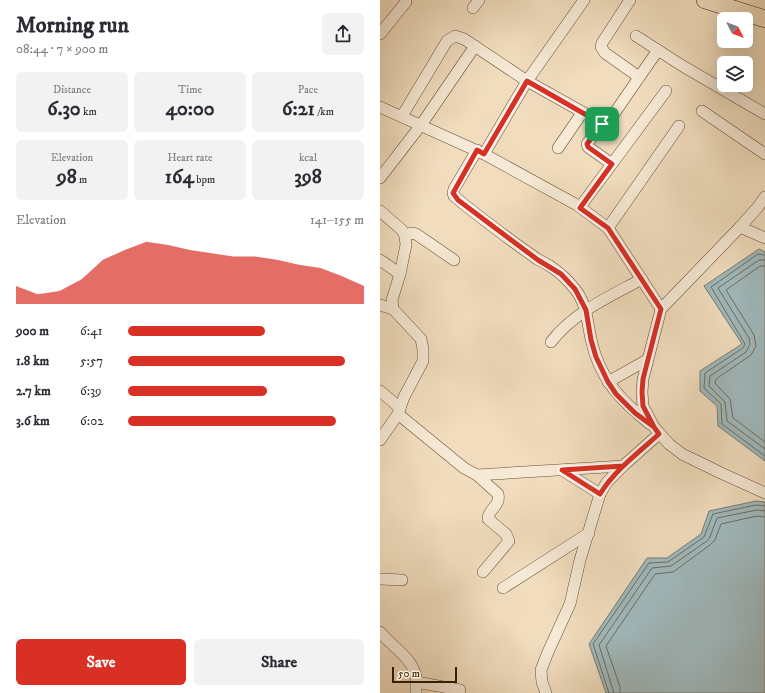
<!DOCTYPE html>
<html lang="en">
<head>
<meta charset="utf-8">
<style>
	:root { --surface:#fff; --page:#f2f2f3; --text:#2b2b33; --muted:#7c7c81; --accent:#d93025 }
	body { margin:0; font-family:"IM FELL DW Pica",serif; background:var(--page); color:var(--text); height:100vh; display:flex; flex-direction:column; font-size:15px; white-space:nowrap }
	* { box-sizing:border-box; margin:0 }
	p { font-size:13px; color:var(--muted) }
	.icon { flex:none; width:22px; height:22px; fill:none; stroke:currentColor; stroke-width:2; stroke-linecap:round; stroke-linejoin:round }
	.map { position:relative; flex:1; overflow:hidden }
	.side { display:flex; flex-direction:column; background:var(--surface); width:380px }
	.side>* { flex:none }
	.needle { width:26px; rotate:132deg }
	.buttons { position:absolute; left:337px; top:12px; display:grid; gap:8px }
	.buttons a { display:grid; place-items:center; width:36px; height:36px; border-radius:6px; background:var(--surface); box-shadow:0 4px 16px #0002; font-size:20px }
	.scale { position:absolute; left:12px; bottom:10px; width:65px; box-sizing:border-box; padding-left:4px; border:2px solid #372105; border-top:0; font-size:11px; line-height:14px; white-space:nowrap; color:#372105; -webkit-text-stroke:3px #f6e9d5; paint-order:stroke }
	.pin { position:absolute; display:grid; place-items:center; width:34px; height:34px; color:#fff; margin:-17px; border-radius:8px; box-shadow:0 2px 6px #0006 }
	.round { display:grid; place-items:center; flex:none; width:42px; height:42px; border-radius:6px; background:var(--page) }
	.head { display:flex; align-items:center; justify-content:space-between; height:68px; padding:0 16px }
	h1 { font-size:22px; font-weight:700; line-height:30px }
	.metrics { display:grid; grid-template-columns:repeat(3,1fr); gap:6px; height:68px; padding:4px 16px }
	.metrics div { display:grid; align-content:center; border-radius:6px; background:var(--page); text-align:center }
	.metrics b { font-size:20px; font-weight:700 }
	.metrics small { font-size:11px; font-weight:400 }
	.metrics p { font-size:11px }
	.chart { height:112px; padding:8px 16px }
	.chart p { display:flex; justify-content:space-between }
	.chart svg { width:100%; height:72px; margin-top:4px; fill:var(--accent); opacity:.7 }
	.primary-button { display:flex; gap:8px; margin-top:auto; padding:8px 16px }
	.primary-button a { flex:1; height:46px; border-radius:6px; background:var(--accent); color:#fff; font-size:16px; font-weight:700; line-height:46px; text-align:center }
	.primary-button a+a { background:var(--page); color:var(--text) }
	ul { padding:0 16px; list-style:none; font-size:13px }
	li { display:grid; grid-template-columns:64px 48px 1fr; align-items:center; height:30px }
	li i { height:10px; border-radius:5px; background:var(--accent) }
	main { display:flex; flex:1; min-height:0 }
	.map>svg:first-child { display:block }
	.water { fill:#a0b9bd; stroke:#767c73 }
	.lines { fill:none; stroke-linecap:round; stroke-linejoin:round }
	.shore { stroke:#6c6d61; stroke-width:1 }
	.street-casing { stroke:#665033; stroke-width:12 }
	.primary-casing { stroke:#372105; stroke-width:18 }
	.street { stroke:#f6e9d5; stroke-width:11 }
	.primary { stroke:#f1ddbe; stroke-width:17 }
	.route-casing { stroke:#fff; stroke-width:8 }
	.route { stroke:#d93025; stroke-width:5 }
</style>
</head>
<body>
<main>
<section class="side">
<div class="head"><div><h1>Morning run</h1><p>08:44 · 7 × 900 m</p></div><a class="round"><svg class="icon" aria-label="share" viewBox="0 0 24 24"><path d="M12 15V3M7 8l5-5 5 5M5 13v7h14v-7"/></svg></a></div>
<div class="metrics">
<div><p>Distance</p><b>6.30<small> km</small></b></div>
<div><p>Time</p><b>40:00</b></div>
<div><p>Pace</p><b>6:21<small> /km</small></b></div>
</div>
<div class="metrics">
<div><p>Elevation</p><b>98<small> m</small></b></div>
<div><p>Heart rate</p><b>164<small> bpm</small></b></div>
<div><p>kcal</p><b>398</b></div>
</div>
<div class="chart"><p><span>Elevation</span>141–155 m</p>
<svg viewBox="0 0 160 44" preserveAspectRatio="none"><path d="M0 44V33L10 38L20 36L30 29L40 17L50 11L60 6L70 8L80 11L90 13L100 15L110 15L120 17L130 20L140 22L150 27L160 33V44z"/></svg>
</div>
<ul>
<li><b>900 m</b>6:41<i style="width:58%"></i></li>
<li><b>1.8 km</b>5:57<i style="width:92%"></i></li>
<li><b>2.7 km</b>6:39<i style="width:59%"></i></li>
<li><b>3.6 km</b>6:02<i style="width:88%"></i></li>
</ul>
<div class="primary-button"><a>Save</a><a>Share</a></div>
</section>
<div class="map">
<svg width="385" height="693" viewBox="0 0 385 693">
	<rect width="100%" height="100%" fill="#f1ddbe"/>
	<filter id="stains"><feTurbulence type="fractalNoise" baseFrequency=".005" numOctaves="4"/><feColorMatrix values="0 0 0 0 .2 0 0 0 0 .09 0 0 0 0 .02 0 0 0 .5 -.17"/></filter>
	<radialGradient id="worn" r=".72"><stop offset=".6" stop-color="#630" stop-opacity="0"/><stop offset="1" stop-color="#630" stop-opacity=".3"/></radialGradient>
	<g class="water">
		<polygon points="379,249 385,252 385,461 338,426 337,406 320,391 320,371 362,344 324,286"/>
		<polygon points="376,501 385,502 385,693 226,693 209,644 267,558 287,558 321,534 329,511"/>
	</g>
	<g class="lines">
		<g class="shore">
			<polyline points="385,255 378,254 331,287 365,344 363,348 325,373 324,388 341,404 342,424 385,456"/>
			<polyline points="385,260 379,260 338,288 369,338 370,344 366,352 330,376 329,386 345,402 347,421 385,449"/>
			<polyline points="385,266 380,266 346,290 374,335 376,346 371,355 336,379 335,383 350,399 353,418 385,442"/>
			<polyline points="229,693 213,644 269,563 288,562 324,537 333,514 376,505 385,506"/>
			<polyline points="234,693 219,645 272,568 291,566 327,541 330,537 337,518 377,510 385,511"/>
			<polyline points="240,693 240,687 226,646 275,574 293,572 330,545 335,540 341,524 377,516 385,517"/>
		</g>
		<defs>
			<g id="street">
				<polyline points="250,0 222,43 221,47 225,53 259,77"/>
				<polyline points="93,8 99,0"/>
				<polyline points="0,34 26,2"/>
				<polyline points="256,36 301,65 385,114"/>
				<polyline points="0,107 104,154 197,205 228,228 281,309"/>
				<polyline points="322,111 385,154"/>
				<polyline points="22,116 67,41 75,36 84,39 147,81 222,123 229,121 278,50"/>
				<polyline points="222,123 207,144 208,147 232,164"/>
				<polyline points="178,148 202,113"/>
				<path d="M97 150 74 189 73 193 74 196C100 218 129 239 157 259 161 261 165 263 170 266 179 272 187 279 194 288 207 303 207 321 211 339 219 378 240 400 270 424"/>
				<polyline points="104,154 147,81 204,0"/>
				<polyline points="0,178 41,125 95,46"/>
				<polyline points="385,197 378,207 360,227 281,309 263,379 262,392 263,406 274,427 289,444 302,454 341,473 385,493"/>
				<polyline points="200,207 286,91"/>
				<polyline points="0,211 22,230 25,236 26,245 20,274 12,300 13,309 41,339 43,349 43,361 24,397 18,414 0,440"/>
				<polyline points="360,227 385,238"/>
				<polyline points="228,228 299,126"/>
				<polyline points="25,236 31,233 36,234 74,260"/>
				<polyline points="0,260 20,274"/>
				<polyline points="0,305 13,309"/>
				<path d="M171 342C194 312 229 297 262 279"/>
				<polyline points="228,382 267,360"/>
				<polyline points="0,391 20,408"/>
				<polyline points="18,414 84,468 97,475 243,466"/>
				<polyline points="182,470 220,494"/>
				<path d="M97 475 118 494C121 506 108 509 108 519L126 534 129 541 103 572"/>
				<polyline points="0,579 22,580"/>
				<polyline points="123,588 209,533"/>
				<path d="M0 632C11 646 32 657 36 677 36 682 36 688 36 693"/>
				<polyline points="36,682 80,690"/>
				<polyline points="166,693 162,682 161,670 168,652 190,604 200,560 220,494 227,482 243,466 279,434"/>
			</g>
			<polyline id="primary" points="325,0 385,19"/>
		</defs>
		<use href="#street" class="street-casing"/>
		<use href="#primary" class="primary-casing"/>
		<use href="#street" class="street"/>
		<use href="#primary" class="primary"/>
	</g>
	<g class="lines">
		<defs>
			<path id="route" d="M222 124 207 144 208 147 232 164 200 208 228 228 281 309 263 379 262 392 263 406 274 427 279 434 243 466 182 470 220 494C235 470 258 453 279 434L274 427 255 413 236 394 228 382 216 357 211 340 206 310 195 289 181 274 158 260 78 200 73 193 97 150 104 154 147 81 222 124"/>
		</defs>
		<use href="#route" class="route-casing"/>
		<use href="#route" class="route"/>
	</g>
	<rect width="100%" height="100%" filter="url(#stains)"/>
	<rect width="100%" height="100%" fill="url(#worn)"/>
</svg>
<div class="buttons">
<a><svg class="needle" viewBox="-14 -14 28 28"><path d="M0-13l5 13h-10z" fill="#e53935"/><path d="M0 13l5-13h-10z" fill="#7c7c81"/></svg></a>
<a><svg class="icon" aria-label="layers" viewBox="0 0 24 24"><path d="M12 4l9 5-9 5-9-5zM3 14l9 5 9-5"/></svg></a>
</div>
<div class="scale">50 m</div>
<div class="pin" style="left:222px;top:124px;background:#1e9e55"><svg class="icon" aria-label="arrive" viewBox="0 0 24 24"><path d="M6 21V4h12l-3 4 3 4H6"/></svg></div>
</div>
</main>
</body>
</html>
